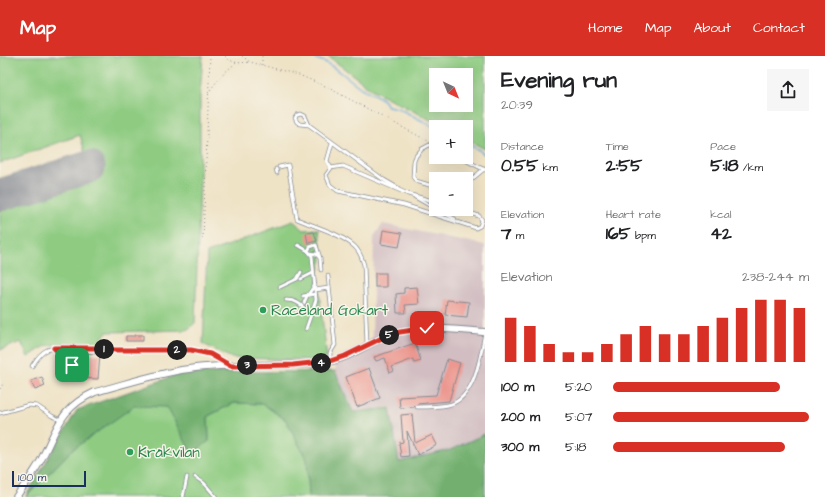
<!DOCTYPE html>
<html lang="en">
<head>
<meta charset="utf-8">
<style>
	:root { --surface:#fff; --page:#f6f6f6; --text:#202124; --muted:#757577; --accent:#d93025 }
	body { margin:0; font-family:"Architects Daughter",sans-serif; background:var(--page); color:var(--text); height:100vh; display:flex; flex-direction:column; font-size:15px; white-space:nowrap }
	* { box-sizing:border-box; margin:0 }
	p { font-size:13px; color:var(--muted) }
	.icon { flex:none; width:22px; height:22px; fill:none; stroke:currentColor; stroke-width:2; stroke-linecap:round; stroke-linejoin:round }
	.map { position:relative; flex:1; overflow:hidden }
	.side { display:flex; flex-direction:column; background:var(--surface); width:340px }
	.side>* { flex:none }
	.needle { width:26px; rotate:137deg }
	.tools { position:absolute; left:429px; top:12px; display:grid; gap:8px }
	.tools a { display:grid; place-items:center; width:44px; height:44px; border-radius:0px; background:var(--surface); box-shadow:0 4px 16px #0002; font-size:20px }
	.scale { position:absolute; left:12px; bottom:10px; width:74px; box-sizing:border-box; padding-left:4px; border:2px solid #1b2f5e; border-top:0; font-size:11px; line-height:14px; white-space:nowrap; color:#1b2f5e; -webkit-text-stroke:3px #f7f3e8; paint-order:stroke }
	.pin { position:absolute; display:grid; place-items:center; width:34px; height:34px; color:#fff; margin:-17px; border-radius:8px; box-shadow:0 2px 6px #0006 }
	.km { position:absolute; width:20px; height:20px; margin:-10px; border-radius:50%; background:#222; color:#fff; font-size:11px; line-height:20px; text-align:center }
	.round { display:grid; place-items:center; flex:none; width:42px; height:42px; border-radius:0px; background:var(--page) }
	.head { display:flex; align-items:center; justify-content:space-between; height:68px; padding:0 16px }
	h1 { font-size:22px; font-weight:700; line-height:30px }
	.stats { display:grid; grid-template-columns:repeat(3,1fr); gap:6px; height:68px; padding:4px 16px }
	.stats div { display:grid; align-content:center }
	.stats b { font-size:17px; font-weight:700 }
	.stats small { font-size:11px; font-weight:400 }
	.stats p { font-size:11px }
	.chart { height:112px; padding:8px 16px }
	.chart p { display:flex; justify-content:space-between }
	.chart svg { width:100%; height:72px; margin-top:4px; stroke:var(--accent); stroke-width:6 }
	ul { padding:0 16px; list-style:none; font-size:13px }
	li { display:grid; grid-template-columns:64px 48px 1fr; align-items:center; height:30px }
	li i { height:10px; border-radius:5px; background:var(--accent) }
	header { display:flex; align-items:center; gap:24px; box-sizing:border-box; height:56px; padding:0 20px; background:var(--accent); color:#fff }
	header strong { font-size:19px }
	nav { display:flex; gap:22px; margin-inline-start:auto; font-size:14px }
	main { display:flex; flex:1; min-height:0 }
	.map>svg:first-child { display:block }
	.industrial { fill:#d2bec2 }
	.green { fill:#8fcc82; stroke:#557e70; fill-rule:evenodd }
	.forest { fill:#73b070; stroke:#477067 }
	.lines { fill:none; stroke-linecap:round; stroke-linejoin:round }
	.stream { stroke:#64aada; stroke-width:1.5 }
	.runway { stroke:#858992; stroke-width:33 }
	.building { fill:#ec9890 }
	.service-casing { stroke:#858992; stroke-width:4.5 }
	.minor-casing { stroke:#858992; stroke-width:8 }
	.path { stroke:#858992; stroke-width:1; stroke-dasharray:1 3; stroke-linecap:butt }
	.service { stroke:#fff; stroke-width:3 }
	.minor { stroke:#fff; stroke-width:6 }
	.route-casing { stroke:#fff; stroke-width:8 }
	.route { stroke:#d93025; stroke-width:5 }
	.leisure-dot { fill:#2e9e5b; stroke:#f7f3e8; stroke-width:1.5 }
	.labels { text-anchor:middle; dominant-baseline:central; stroke-width:3; stroke-linejoin:round; paint-order:stroke }
	.leisure-label { font-size:15px; fill:#27864d; stroke:#f7f3e8; text-anchor:start }
</style>
</head>
<body>
<header>
<strong>Map</strong>
<nav><a>Home</a><a>Map</a><a>About</a><a>Contact</a></nav>
</header>
<main>
<div class="map">
<svg width="485" height="441" viewBox="0 0 485 441">
	<rect width="100%" height="100%" fill="#f7f3e8"/>
	<filter id="ink" filterUnits="userSpaceOnUse"><feTurbulence type="fractalNoise" baseFrequency=".025" numOctaves="2"/><feDisplacementMap in="SourceGraphic" scale="8" xChannelSelector="R" yChannelSelector="G"/><feConvolveMatrix kernelMatrix="1 2 1 2 8 2 1 2 1" color-interpolation-filters="sRGB"/></filter>
	<filter id="wash" filterUnits="userSpaceOnUse"><feTurbulence type="fractalNoise" baseFrequency=".012" numOctaves="4" result="noise"/><feDisplacementMap in="SourceGraphic" scale="16" xChannelSelector="R" yChannelSelector="G"/><feGaussianBlur stdDeviation="0.9" result="paint"/><feColorMatrix in="noise" values="0 0 0 0 0 0 0 0 0 0 0 0 0 0 0 0 0 1.4 0 .05"/><feComposite in="paint" operator="in"/></filter>
	<g filter="url(#wash)">
		<rect width="100%" height="100%" fill="#efe3c6"/>
		<polygon class="industrial" points="383,168 485,189 485,378 450,394 399,406 390,351 353,356 335,315 336,307 371,293 372,283 374,180"/>
		<g class="green">
			<polygon points="0,0 203,0 200,38 200,124 195,267 187,274 107,276 101,283 99,288 59,288 45,290 28,301 21,286 0,294 0,152 92,123 80,79 0,107"/>
			<path d="M328 0H485V93L466 83V71H444L371 33ZM436 19H466V49H436Z"/>
			<polygon points="293,165 304,174 319,173 322,204 317,219 327,302 319,304 232,302 203,288 207,197"/>
			<polygon points="234,347 263,348 286,364 307,404 309,441 26,441 72,394 134,349 167,351 209,385 208,360"/>
		</g>
		<polygon class="forest" points="335,315 353,356 390,352 399,406 450,394 485,378 485,441 309,441 307,404 286,364 263,348 234,347 208,360 209,385 192,398 167,351 134,350 72,394 25,441 77,354 182,317"/>
		<g class="lines">
			<g class="stream">
				<polyline points="308,0 325,6 339,15 361,32 381,42 388,50 398,52 436,72"/>
				<polyline points="466,87 479,94 485,99"/>
			</g>
			<polyline class="runway" points="0,139 89,111"/>
		</g>
		<g id="blocks">
			<g class="building">
				<polygon points="383,174 402,177 399,191 381,188"/>
				<polygon points="314,176 317,185 308,187 306,177"/>
				<rect x="375" y="217" width="11" height="14"/>
				<polygon points="417,231 419,248 405,249 406,257 397,257 396,238 404,237 404,232"/>
				<polygon points="447,244 469,246 467,261 445,259"/>
				<polygon points="135,279 143,279 143,285 126,285 126,280 135,280"/>
				<polygon points="415,287 421,305 414,307 413,303 392,311 394,315 390,317 385,302 376,305 374,301"/>
				<polygon points="77,297 100,298 98,323 76,322 78,316"/>
				<polygon points="447,303 460,307 449,345 417,348 414,351 400,352 399,341 436,339"/>
				<polygon points="369,312 380,342 357,351 346,321"/>
				<polygon points="42,321 45,330 35,334 31,325"/>
				<polygon points="412,358 415,387 432,379 437,389 418,399 407,375 409,400 401,401 399,387 403,386 401,359"/>
			</g>
		</g>
	</g>
	<g filter="url(#ink)">
		<use href="#blocks" fill-opacity="0" stroke="#858992" stroke-width="1"/>
		<g class="lines">
			<defs>
				<g id="service">
					<polyline points="309,69 305,60 301,58 297,59 295,62 297,66 300,68 309,69 384,124 398,132"/>
					<polyline points="436,89 433,87 422,93 416,100 414,105 413,121 416,125 436,131"/>
					<polyline points="459,101 485,114"/>
					<path d="M279 111 288 109 297 163C315 171 339 177 354 190 359 194 362 202 364 209L367 289"/>
					<polyline points="331,112 327,105 332,87"/>
					<polyline points="276,113 277,117"/>
					<polyline points="466,128 484,113"/>
					<polyline points="466,139 468,133 467,128"/>
					<polyline points="415,141 436,153"/>
					<polyline points="436,146 408,138 343,110 331,112 326,119 330,129 338,135 404,149 476,172 480,170 482,164 479,160 458,153"/>
					<polyline points="436,153 455,163"/>
					<polyline points="298,189 308,195 312,200 316,244 306,273"/>
					<polyline points="308,195 310,191 316,189 320,202"/>
					<polyline points="310,197 316,198 320,202 321,214"/>
					<polyline points="328,220 335,289 330,297 330,305"/>
					<polyline points="301,223 313,217"/>
					<polyline points="280,231 297,223 301,216"/>
					<polyline points="315,234 329,232"/>
					<polyline points="303,240 315,238"/>
					<path d="M286 244C294 244 299 246 304 252"/>
					<polyline points="304,247 307,240 315,229"/>
					<polyline points="54,292 72,309 75,309"/>
					<path d="M32 310C36 304 40 297 47 294 66 288 96 294 117 294 147 295 178 291 208 298 215 299 223 305 229 309"/>
					<polyline points="75,316 75,301"/>
					<path d="M417 351C427 351 438 351 448 349 475 343 481 299 485 276"/>
					<polyline points="0,357 29,349 37,350 52,360 60,364"/>
					<polyline points="195,421 204,427 216,441"/>
					<polyline points="183,441 187,421"/>
				</g>
				<path id="minor" d="M16 441C25 428 35 416 42 402 58 371 60 352 95 336 126 328 157 317 189 313 235 306 282 312 328 306 349 302 367 288 386 280 419 268 451 273 485 276"/>
			</defs>
			<use href="#service" class="service-casing"/>
			<use href="#minor" class="minor-casing"/>
			<g class="path">
				<path d="M225 0C233 8 239 7 249 6"/>
				<polyline points="242,0 250,6 299,19 325,30 428,85"/>
				<polyline points="262,9 262,0"/>
				<path d="M208 37C216 26 225 15 236 7"/>
				<polyline points="203,183 210,0"/>
				<polyline points="0,333 3,328"/>
			</g>
			<use href="#service" class="service"/>
			<use href="#minor" class="minor"/>
		</g>
	</g>
	<g class="lines" filter="url(#ink)">
		<defs>
			<polyline id="route" points="72,309 54,292 96,292 115,294 191,294 210,298 231,310 293,309 330,305 345,300 386,280 400,276 427,272"/>
		</defs>
		<use href="#route" class="route-casing"/>
		<use href="#route" class="route"/>
	</g>
	<g class="leisure-dot">
		<circle cx="263" cy="254" r="4"/>
		<circle cx="130" cy="396" r="4"/>
	</g>
	<g class="labels">
		<g class="leisure-label">
			<text x="271" y="254">Raceland Gokart</text>
			<text x="138" y="396">Kråkvilan</text>
		</g>
	</g>
</svg>
<div class="tools">
<a><svg class="needle" viewBox="-14 -14 28 28"><path d="M0-13l5 13h-10z" fill="#e53935"/><path d="M0 13l5-13h-10z" fill="#757577"/></svg></a>
<a>+</a>
<a>−</a>
</div>
<div class="scale">100 m</div>
<div class="pin" style="left:72px;top:309px;background:#1e9e55"><svg class="icon" aria-label="arrive" viewBox="0 0 24 24"><path d="M6 21V4h12l-3 4 3 4H6"/></svg></div>
<div class="pin" style="left:427px;top:272px;background:#d93025"><svg class="icon" aria-label="check" viewBox="0 0 24 24"><path d="M5 12l5 5 9-10"/></svg></div>
<b class="km" style="left:104px;top:293px">1</b>
<b class="km" style="left:177px;top:294px">2</b>
<b class="km" style="left:247px;top:309px">3</b>
<b class="km" style="left:321px;top:307px">4</b>
<b class="km" style="left:389px;top:279px">5</b>
</div>
<section class="side">
<div class="head"><div><h1>Evening run</h1><p>20:39</p></div><a class="round"><svg class="icon" aria-label="share" viewBox="0 0 24 24"><path d="M12 15V3M7 8l5-5 5 5M5 13v7h14v-7"/></svg></a></div>
<div class="stats">
<div><p>Distance</p><b>0.55<small> km</small></b></div>
<div><p>Time</p><b>2:55</b></div>
<div><p>Pace</p><b>5:18<small> /km</small></b></div>
</div>
<div class="stats">
<div><p>Elevation</p><b>7<small> m</small></b></div>
<div><p>Heart rate</p><b>165<small> bpm</small></b></div>
<div><p>kcal</p><b>42</b></div>
</div>
<div class="chart"><p><span>Elevation</span>238–244 m</p>
<svg viewBox="0 0 160 44" preserveAspectRatio="none"><path d="M5 44V17M15 44V22M25 44V33M35 44V38M45 44V38M55 44V33M65 44V27M75 44V22M85 44V27M95 44V27M105 44V22M115 44V17M125 44V11M135 44V6M145 44V6M155 44V11"/></svg>
</div>
<ul>
<li><b>100 m</b>5:20<i style="width:85%"></i></li>
<li><b>200 m</b>5:07<i style="width:100%"></i></li>
<li><b>300 m</b>5:18<i style="width:88%"></i></li>
</ul>
</section>
</main>
</body>
</html>
